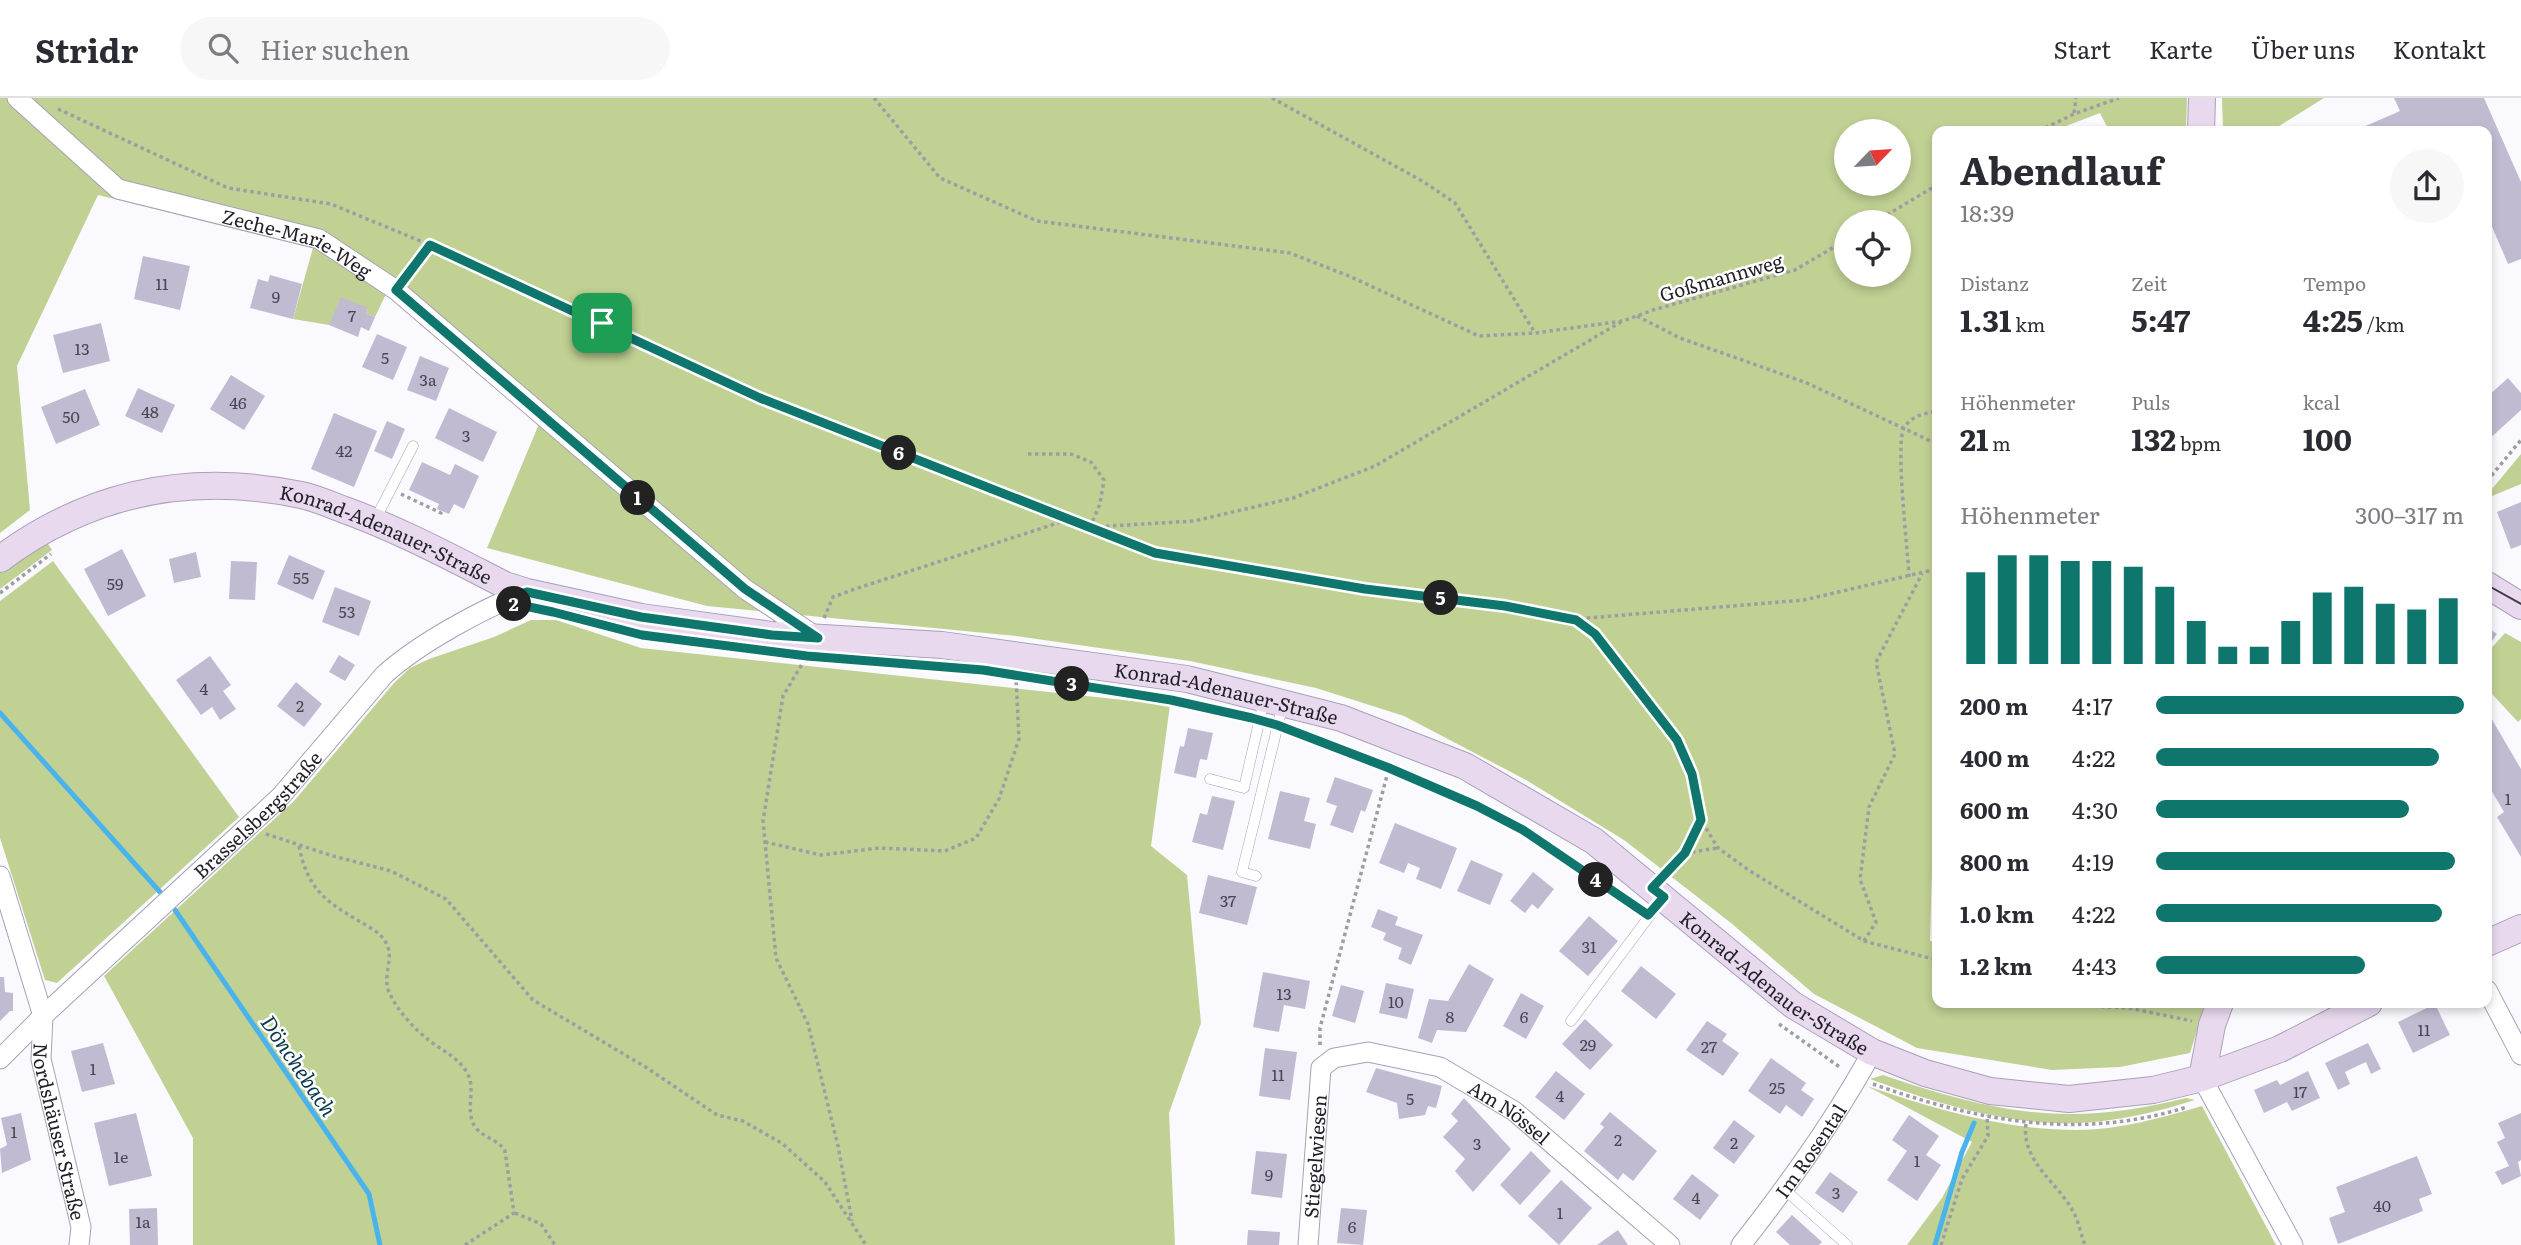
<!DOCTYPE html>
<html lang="de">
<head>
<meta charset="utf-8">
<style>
	:root { --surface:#fff; --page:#f7f7f7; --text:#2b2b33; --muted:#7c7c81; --line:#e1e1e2; --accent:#0f766e }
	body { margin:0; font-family:Literata,serif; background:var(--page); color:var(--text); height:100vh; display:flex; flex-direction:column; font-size:26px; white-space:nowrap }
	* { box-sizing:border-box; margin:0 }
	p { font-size:23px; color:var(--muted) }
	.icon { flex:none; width:38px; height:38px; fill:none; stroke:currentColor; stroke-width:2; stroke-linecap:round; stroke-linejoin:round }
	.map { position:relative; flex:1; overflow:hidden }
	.sheet { position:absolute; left:1932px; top:28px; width:560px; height:882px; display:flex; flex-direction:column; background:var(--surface); border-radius:14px; box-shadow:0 4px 10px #0003 }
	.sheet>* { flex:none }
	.needle { width:46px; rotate:65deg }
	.buttons { position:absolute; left:1834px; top:21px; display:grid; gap:14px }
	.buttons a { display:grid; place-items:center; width:77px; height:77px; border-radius:50%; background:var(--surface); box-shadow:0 4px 10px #0003; font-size:35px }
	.pin { position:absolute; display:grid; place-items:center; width:60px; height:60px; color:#fff; margin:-30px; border-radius:14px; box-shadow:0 4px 10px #0006 }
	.km { position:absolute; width:35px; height:35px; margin:-18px; border-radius:50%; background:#222; color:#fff; font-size:19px; line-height:35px; text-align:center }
	.round { display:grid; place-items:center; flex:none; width:74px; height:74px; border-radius:37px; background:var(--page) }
	.headline { display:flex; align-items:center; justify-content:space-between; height:119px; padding:0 28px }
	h1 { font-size:38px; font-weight:700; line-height:52px }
	.metrics { display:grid; grid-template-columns:repeat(3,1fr); gap:10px; height:119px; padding:7px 28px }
	.metrics div { display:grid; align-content:center }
	.metrics b { font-size:30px; font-weight:700 }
	.metrics small { font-size:19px; font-weight:400 }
	.metrics p { font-size:19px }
	.chart { height:196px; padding:14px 28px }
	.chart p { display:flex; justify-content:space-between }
	.chart svg { width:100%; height:126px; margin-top:7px; stroke:var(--accent); stroke-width:6 }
	ul { padding:0 28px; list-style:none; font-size:23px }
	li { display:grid; grid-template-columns:112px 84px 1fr; align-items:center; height:52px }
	li i { height:18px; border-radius:9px; background:var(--accent) }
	header { display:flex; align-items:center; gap:42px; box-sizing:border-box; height:98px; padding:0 35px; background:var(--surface); border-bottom:2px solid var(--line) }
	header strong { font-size:33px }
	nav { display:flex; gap:38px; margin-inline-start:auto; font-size:24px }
	.search { width:490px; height:63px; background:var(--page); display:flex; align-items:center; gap:18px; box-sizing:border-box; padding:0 24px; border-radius:38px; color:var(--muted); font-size:26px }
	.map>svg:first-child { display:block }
	.green { fill:#c1d194; fill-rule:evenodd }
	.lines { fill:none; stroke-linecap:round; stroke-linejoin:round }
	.stream { stroke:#4ab3eb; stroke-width:5 }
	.building { fill:#c1bbd1 }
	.lane-casing { stroke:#a7a1b7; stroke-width:11 }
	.street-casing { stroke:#a7a1b7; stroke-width:21 }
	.secondary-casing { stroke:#a7a1b7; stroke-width:28 }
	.path { stroke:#9f9da4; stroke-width:3.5; stroke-dasharray:3.5 3.5; stroke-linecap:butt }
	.lane { stroke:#fff; stroke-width:10 }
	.street { stroke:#fff; stroke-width:19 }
	.secondary { stroke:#e8d9ef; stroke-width:26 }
	.tram { stroke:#3d3b42; stroke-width:2 }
	.route-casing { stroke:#fff; stroke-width:14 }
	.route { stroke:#0f766e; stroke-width:9 }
	.labels { text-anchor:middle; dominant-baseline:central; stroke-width:5; stroke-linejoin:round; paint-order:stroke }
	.number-label { font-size:16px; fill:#494652 }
	.street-label { font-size:19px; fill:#211f27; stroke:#fff }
	.water-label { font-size:21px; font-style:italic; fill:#0b384f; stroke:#fff }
</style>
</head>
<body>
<header>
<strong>Stridr</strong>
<div class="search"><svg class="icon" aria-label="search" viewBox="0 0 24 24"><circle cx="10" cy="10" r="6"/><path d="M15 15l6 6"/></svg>Hier suchen</div>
<nav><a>Start</a><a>Karte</a><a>Über uns</a><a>Kontakt</a></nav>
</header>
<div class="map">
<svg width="2521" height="1147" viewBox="0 0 2521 1147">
	<rect width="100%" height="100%" fill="#faf9fe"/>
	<g class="green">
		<path d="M0 0H2187L2186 33H2109L2100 15 2053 33H1937V660L1935 661 1930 843 1937 844V905H2206L2190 955 2120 969 2052 972 1917 950 1814 896 1731 825 1624 742 1526 682 1404 618 1316 590 1190 563 1016 538 707 508 487 450 539 326 386 196 375 219 366 216 368 210 329 227 293 221 313 150 98 97 17 268 30 412 0 435ZM1846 33H1899V86H1846ZM1846 124H1899V177H1846Z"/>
		<polygon points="2222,0 2324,0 2271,33 2223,33"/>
		<polygon points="2521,356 2521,386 2487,400 2487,397"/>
		<polygon points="46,443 52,452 0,491 0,474"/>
		<polygon points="53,463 239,719 57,885 45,882 0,740 0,503"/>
		<polygon points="531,522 556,522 641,550 1170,607 1151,748 1187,777 1201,925 1169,1015 1175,1147 193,1147 193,1040 104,878 294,703 394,585 410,570 429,561 494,539"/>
		<polygon points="2505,535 2521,544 2521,621 2518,624 2492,596 2487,599 2487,555"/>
		<path d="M1883 977C1995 1015 2069 1030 2186 1000L2195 1002C2157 1014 2119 1023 2079 1025 2009 1028 1935 1005 1870 981Z"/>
		<path d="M1867 988C1934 1011 2005 1032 2076 1032 2119 1032 2161 1020 2202 1008L2276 1147H1907L1942 1100 1972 1044Z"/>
	</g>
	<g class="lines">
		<g class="stream">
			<polyline points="0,615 160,794"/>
			<polyline points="175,812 369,1096 380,1147"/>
			<polyline points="1935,1147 1962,1054 1974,1025"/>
		</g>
	</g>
	<g class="building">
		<polygon points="2394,0 2484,0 2521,84 2521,161 2508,166 2487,117 2487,33 2354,33 2400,13"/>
		<polygon points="143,158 190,168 180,212 134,201"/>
		<polygon points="270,177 302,186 293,221 250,210 258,181 268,184"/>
		<polygon points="341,199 368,210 366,216 375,219 369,233 361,229 358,239 329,227"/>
		<polygon points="101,225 110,263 63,275 53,237"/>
		<polygon points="377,236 407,249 393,282 362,269"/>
		<polygon points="420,258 449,270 436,303 407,292"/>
		<polygon points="231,277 265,298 244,332 210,311"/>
		<polygon points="2508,280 2521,295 2521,312 2487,343 2487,299"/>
		<polygon points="138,290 175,307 162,335 125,318"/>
		<polygon points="85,291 100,327 56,346 41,309"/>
		<polygon points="449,310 497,334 483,364 435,340"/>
		<polygon points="334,315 377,333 354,389 311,371"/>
		<polygon points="387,323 405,331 392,361 374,353"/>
		<polygon points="422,364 450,377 455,366 479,378 464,411 454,406 449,416 437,411 439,406 409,392"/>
		<polygon points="2521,404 2521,447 2511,451 2497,414"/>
		<polygon points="122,451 146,498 108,518 84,471"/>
		<polygon points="196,454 201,479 174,485 169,461"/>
		<polygon points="289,457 325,473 313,502 277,486"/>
		<polygon points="231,463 257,464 255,502 229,501"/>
		<polygon points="335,489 371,503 359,538 322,524"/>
		<polygon points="2487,529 2497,536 2487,550"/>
		<polygon points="339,557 355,567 345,583 329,574"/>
		<polygon points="210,558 231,587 223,593 236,611 220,622 212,609 201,617 176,582"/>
		<polygon points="296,584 322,606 304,629 277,608"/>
		<polygon points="2487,613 2521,671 2521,759 2497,719 2504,714 2487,685"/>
		<polygon points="1188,630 1213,635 1207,662 1200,661 1196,680 1174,675 1180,648 1184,649"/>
		<polygon points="1335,679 1373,692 1365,714 1361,712 1353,735 1330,727 1337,708 1326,704"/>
		<polygon points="1280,693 1310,700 1304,723 1316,726 1310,751 1268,741"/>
		<polygon points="1212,698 1235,703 1223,752 1192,744 1200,715 1207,717"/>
		<polygon points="1395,725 1457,750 1441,791 1416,781 1420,770 1408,765 1404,775 1379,765"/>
		<polygon points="1471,762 1503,776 1490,807 1457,793"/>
		<polygon points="1533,774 1554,791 1538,811 1532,806 1525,815 1510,803"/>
		<polygon points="1208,777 1257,789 1247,827 1199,815"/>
		<polygon points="1378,811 1398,819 1395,827 1423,837 1411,867 1398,861 1402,850 1383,842 1386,835 1371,829"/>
		<polygon points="1589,818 1618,843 1588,878 1559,853"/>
		<polygon points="1469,866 1494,881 1466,934 1437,932 1432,945 1418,940 1429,901 1448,903"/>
		<polygon points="1641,868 1676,896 1656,921 1621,893"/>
		<polygon points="1263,874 1310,883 1305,911 1284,907 1279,934 1253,929"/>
		<polygon points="0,879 4,879 5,894 13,895 13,913 10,913 0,923"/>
		<polygon points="1386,885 1414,891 1407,921 1379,915"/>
		<polygon points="1341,887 1364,893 1355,925 1332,918"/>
		<polygon points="1521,895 1544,908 1526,941 1503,928"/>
		<polygon points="2435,906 2450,937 2413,955 2398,924"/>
		<polygon points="1585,921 1613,947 1590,972 1562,946"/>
		<polygon points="1707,923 1727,936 1722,943 1739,955 1723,978 1686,952"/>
		<polygon points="103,945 115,986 82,994 71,953"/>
		<polygon points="2368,945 2381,971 2371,976 2366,964 2353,970 2345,974 2350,986 2338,992 2325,965"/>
		<polygon points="1265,950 1297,954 1290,1002 1259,998"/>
		<polygon points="1771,960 1806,985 1801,992 1814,1001 1802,1019 1786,1007 1780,1016 1748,993"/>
		<polygon points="1376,970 1442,988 1436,1010 1428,1008 1425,1017 1399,1021 1397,1005 1366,994"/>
		<polygon points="1556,973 1585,996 1564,1022 1535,999"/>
		<polygon points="2308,973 2320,1000 2292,1013 2287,1004 2264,1015 2254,992 2277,982 2280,987"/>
		<polygon points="1464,1000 1511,1051 1473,1094 1455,1073 1465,1061 1443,1039 1458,1023 1451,1016"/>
		<polygon points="1610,1014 1657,1053 1633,1083 1623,1075 1618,1082 1584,1053 1604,1029 1600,1026"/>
		<polygon points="21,1015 31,1062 2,1075 0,1051 7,1047 1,1020"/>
		<polygon points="136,1015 152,1078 109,1088 94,1025"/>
		<polygon points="2521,1015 2521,1062 2518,1064 2521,1078 2502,1087 2495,1074 2509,1068 2497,1044 2505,1040 2498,1025"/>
		<polygon points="1909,1017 1939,1038 1926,1057 1941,1067 1917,1103 1887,1082 1907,1053 1892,1042"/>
		<polygon points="1734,1022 1755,1038 1734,1066 1713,1050"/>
		<polygon points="1256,1053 1287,1056 1282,1100 1251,1096"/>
		<polygon points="1531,1053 1551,1073 1520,1107 1500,1087"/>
		<polygon points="2417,1058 2432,1096 2419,1101 2423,1113 2338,1146 2329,1120 2345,1114 2336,1089"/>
		<polygon points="1830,1074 1858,1094 1843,1115 1815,1095"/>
		<polygon points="1692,1076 1719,1097 1700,1122 1673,1101"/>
		<polygon points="1561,1082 1592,1110 1559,1147 1528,1118"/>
		<polygon points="157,1110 158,1147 130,1147 129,1111"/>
		<polygon points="1341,1110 1367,1112 1363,1147 1337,1145"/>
		<polygon points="1792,1117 1822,1144 1819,1147 1790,1147 1776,1134"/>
		<polygon points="1248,1132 1280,1134 1279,1147 1247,1147"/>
		<polygon points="1618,1132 1628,1147 1597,1147"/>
	</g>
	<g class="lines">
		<defs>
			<g id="lane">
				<polyline points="375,422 413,348"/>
				<polyline points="1210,681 1244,690 1264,602"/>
				<polyline points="1256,778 1242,774 1283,606"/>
				<polyline points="1571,923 1663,800"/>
				<polyline points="1784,1091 1847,1147"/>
			</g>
			<g id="street">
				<path id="s1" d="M17 0 118 91 319 141 396 192 745 491 818 540"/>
				<path id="s2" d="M0 778 43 918 41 961 81 1129 79 1147"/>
				<polyline points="2487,892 2521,957"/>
				<path id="s3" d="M0 961 43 918 281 698 384 577C418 546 483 510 527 494"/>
				<polyline points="2202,980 2293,1147"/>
				<path id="s4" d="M1308 1147 1321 970 1334 960 1368 954 1440 969 1514 1013 1670 1147"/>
				<path id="s5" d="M1741 1147C1789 1086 1835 1022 1872 954"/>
			</g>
			<g id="secondary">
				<polyline points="2201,33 2202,0"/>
				<path id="s6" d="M0 461C91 393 191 374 301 397 315 400 329 406 342 411 398 431 452 460 505 487L527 494 641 519 772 537 942 547 1187 581 1341 620 1465 668 1594 743 1793 907 1872 954 1925 975 1990 993 2069 1001 2153 992 2202 980 2280 951 2369 905"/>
				<polyline points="2487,487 2521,508"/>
				<polyline points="2487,845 2521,830"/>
				<polyline points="2202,980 2212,927 2220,905"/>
			</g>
		</defs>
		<use href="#lane" class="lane-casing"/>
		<use href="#street" class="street-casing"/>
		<use href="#secondary" class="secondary-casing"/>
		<g class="path">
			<polyline points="874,0 940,80 1037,123 1290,155 1349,178 1479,238 1535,235 1623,223 1653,212 1795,172 1846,142"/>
			<polyline points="1272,0 1424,84 1455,105 1535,235"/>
			<polyline points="58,11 228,90 331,106 430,147 760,300 1155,455 1365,491 1505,508 1576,521 1804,502 1937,471"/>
			<polyline points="2074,15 2076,0"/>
			<polyline points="2039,33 2074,16 2119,0"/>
			<polyline points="1875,124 1937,87"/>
			<polyline points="408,177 430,147"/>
			<polyline points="1637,218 1680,240 1807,285 1937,346"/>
			<polyline points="1028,356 1071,356 1091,364 1104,382 1100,406 1090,429"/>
			<polyline points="2487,383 2521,342"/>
			<polyline points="401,396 441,415 442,413"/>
			<polyline points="1092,429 1194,423 1293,400 1375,368 1621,224"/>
			<path d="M1909 479C1908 453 1895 346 1904 330 1911 318 1925 315 1937 313"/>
			<polyline points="0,495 51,456"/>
			<polyline points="824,520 833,499 855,491 1067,422"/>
			<polyline points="1576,521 1595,536 1677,642 1692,676 1701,722 1718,750 1750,773 1864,843 1937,862"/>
			<polyline points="805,561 783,598 763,723 776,860 808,926 838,1048 852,1123"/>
			<path d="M1291 632C1369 662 1450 689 1522 732 1562 756 1599 784 1638 810"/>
			<polyline points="266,736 333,758 391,773 446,801 533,902 647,970 717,1017 743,1023 783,1046 825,1084 866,1147"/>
			<polyline points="765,744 821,757 879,750 945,753 976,740 999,701 1019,641 1016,579"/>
			<path d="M299 748C307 789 323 802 359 823 369 829 382 835 387 847 394 861 382 878 389 894 397 912 414 931 430 943 443 953 457 959 466 973 478 990 463 1013 476 1030 484 1040 499 1042 505 1053L514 1115"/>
			<polyline points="1685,755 1718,750"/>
			<polyline points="1666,775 1685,755 1701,722"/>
			<polyline points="1864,843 1876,824 1860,781 1869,709 1895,656 1876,564 1922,476"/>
			<polyline points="2024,905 2129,910 2192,923"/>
			<polyline points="1779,926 1841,970"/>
			<polyline points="1320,947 1320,930 1389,670"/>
			<path d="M1873 986C1977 1023 2079 1043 2187 1009"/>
			<path d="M2026 1026C2021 1064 2058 1084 2074 1115 2079 1125 2081 1137 2085 1147"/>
			<polyline points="515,1115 541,1126 555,1147"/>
			<polyline points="465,1147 514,1115"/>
			<polyline points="1941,1147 1962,1081 1988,1038 1987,1017"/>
		</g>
		<use href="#lane" class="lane"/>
		<use href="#street" class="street"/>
		<use href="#secondary" class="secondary"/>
		<polyline class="tram" points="2487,487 2521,506"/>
	</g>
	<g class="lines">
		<defs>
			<polygon id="route" points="430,147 760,300 1155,455 1365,491 1505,508 1576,522 1595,536 1677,642 1692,676 1701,722 1685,755 1652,790 1664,799 1648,817 1523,732 1477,708 1389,670 1277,627 1252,620 1171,602 983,572 807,558 642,537 553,514 501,503 527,494 641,519 772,537 818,540 745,491 396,192"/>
		</defs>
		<use href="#route" class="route-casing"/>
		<use href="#route" class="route"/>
	</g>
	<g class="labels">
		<g class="number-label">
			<text x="162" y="185">11</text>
			<text x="276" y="198">9</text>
			<text x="352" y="217">7</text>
			<text x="82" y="250">13</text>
			<text x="385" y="259">5</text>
			<text x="428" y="281">3a</text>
			<text x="238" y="304">46</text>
			<text x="150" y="313">48</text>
			<text x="71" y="318">50</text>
			<text x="466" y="337">3</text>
			<text x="344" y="352">42</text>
			<text x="301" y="479">55</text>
			<text x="115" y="485">59</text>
			<text x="347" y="513">53</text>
			<text x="204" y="590">4</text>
			<text x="300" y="607">2</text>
			<text x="2508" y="700">1</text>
			<text x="1228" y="802">37</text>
			<text x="1589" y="848">31</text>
			<text x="1284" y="895">13</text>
			<text x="1396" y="903">10</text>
			<text x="1450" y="918">8</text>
			<text x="1524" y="918">6</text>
			<text x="2424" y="931">11</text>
			<text x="1588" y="946">29</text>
			<text x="1709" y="948">27</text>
			<text x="93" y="970">1</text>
			<text x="1278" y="976">11</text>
			<text x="1777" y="989">25</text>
			<text x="2300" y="993">17</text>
			<text x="1560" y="997">4</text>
			<text x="1410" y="1000">5</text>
			<text x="14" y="1033">1</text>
			<text x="1618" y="1041">2</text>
			<text x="1734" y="1044">2</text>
			<text x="1477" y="1045">3</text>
			<text x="121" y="1058">1e</text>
			<text x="1917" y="1062">1</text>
			<text x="1269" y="1076">9</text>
			<text x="1836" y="1094">3</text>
			<text x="1696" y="1099">4</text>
			<text x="2382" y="1107">40</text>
			<text x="1560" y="1114">1</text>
			<text x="143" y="1123">1a</text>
			<text x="1352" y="1128">6</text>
		</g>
		<g class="street-label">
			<text stroke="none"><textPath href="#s1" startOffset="324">Zeche-Marie-Weg</textPath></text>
			<text transform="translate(1721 179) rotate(-16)">Goßmannweg</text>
			<text stroke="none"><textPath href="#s6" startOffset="411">Konrad-Adenauer-Straße</textPath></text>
			<text stroke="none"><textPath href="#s6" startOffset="1272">Konrad-Adenauer-Straße</textPath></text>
			<text stroke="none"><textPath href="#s3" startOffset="355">Brasselsbergstraße</textPath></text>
			<text stroke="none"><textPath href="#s6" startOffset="1902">Konrad-Adenauer-Straße</textPath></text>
			<text stroke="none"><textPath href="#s4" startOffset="385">Am Nössel</textPath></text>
			<text stroke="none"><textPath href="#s2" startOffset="264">Nordshäuser Straße</textPath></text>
			<text stroke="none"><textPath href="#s5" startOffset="117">Im Rosental</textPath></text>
			<text stroke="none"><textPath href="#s4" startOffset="89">Stiegelwiesen</textPath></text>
		</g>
		<g class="water-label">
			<text transform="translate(300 967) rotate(56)">Dönchebach</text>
		</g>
	</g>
</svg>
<div class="buttons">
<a><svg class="needle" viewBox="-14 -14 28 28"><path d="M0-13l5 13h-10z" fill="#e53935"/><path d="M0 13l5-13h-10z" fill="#7c7c81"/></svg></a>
<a><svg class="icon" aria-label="locate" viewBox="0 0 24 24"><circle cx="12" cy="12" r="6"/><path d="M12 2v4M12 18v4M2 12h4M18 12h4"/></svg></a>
</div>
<div class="pin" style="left:602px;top:225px;background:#1e9e55"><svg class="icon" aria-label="arrive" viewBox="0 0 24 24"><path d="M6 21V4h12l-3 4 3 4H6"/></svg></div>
<b class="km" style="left:638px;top:400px">1</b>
<b class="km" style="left:514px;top:506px">2</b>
<b class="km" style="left:1072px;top:586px">3</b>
<b class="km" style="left:1596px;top:782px">4</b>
<b class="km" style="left:1441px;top:500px">5</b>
<b class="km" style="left:899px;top:355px">6</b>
<section class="sheet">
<div class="headline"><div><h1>Abendlauf</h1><p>18:39</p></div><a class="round"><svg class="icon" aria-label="share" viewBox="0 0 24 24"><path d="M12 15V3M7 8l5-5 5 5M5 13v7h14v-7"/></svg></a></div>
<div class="metrics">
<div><p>Distanz</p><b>1.31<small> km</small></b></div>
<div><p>Zeit</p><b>5:47</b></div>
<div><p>Tempo</p><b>4:25<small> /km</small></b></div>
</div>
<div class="metrics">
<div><p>Höhenmeter</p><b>21<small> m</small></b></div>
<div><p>Puls</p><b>132<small> bpm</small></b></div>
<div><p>kcal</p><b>100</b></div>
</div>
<div class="chart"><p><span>Höhenmeter</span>300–317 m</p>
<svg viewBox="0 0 160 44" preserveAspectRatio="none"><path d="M5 44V12M15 44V6M25 44V6M35 44V8M45 44V8M55 44V10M65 44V17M75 44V29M85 44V38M95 44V38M105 44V29M115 44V19M125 44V17M135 44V23M145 44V25M155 44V21"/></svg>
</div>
<ul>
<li><b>200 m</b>4:17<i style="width:100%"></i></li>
<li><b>400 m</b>4:22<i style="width:92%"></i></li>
<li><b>600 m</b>4:30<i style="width:82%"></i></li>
<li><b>800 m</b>4:19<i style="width:97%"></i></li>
<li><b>1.0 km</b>4:22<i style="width:93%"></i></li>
<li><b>1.2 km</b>4:43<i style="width:68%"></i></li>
</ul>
</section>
</div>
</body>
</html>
